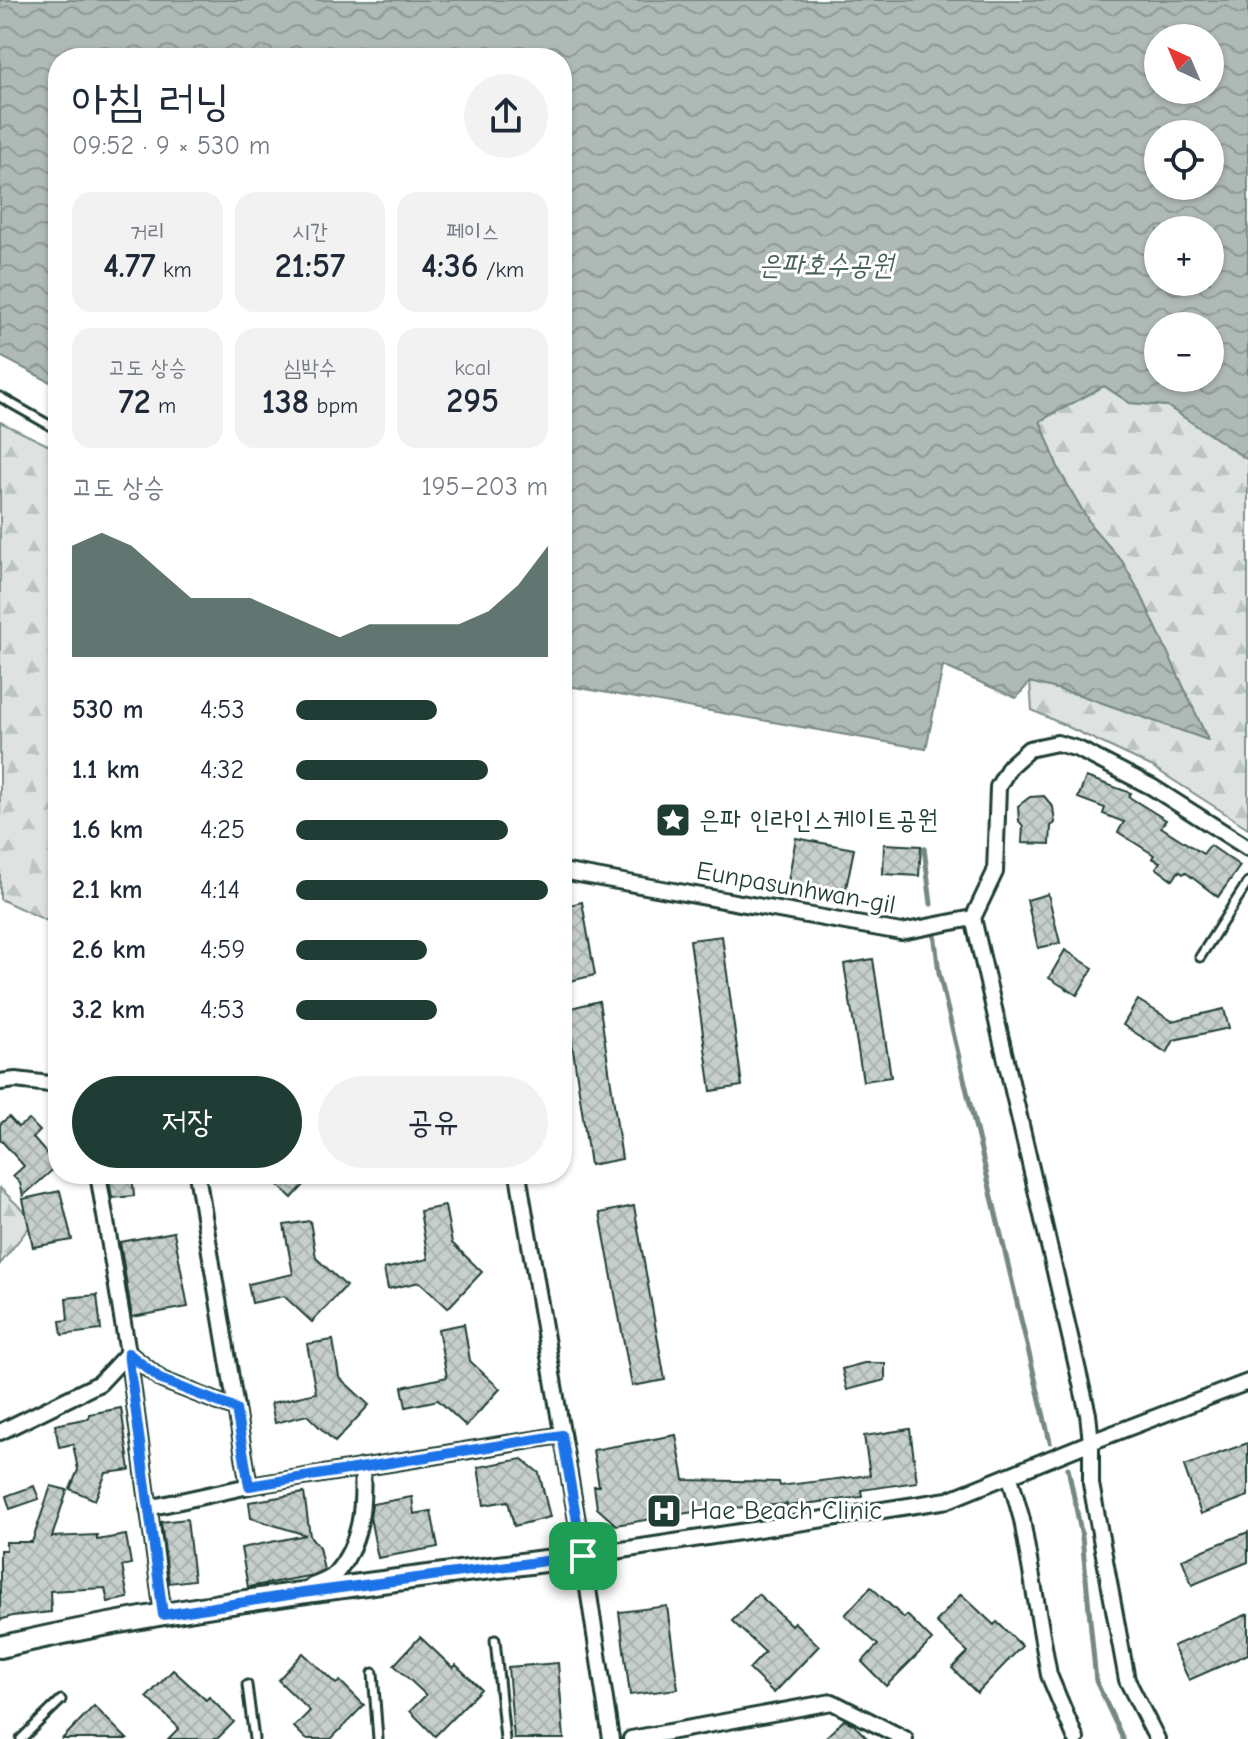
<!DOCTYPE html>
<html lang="ko">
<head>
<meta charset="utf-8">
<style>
	:root { --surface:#fff; --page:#f2f2f3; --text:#1f2937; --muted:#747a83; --accent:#1f3d34 }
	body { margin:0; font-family:"Comic Neue","Poor Story",sans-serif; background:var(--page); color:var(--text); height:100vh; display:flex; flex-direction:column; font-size:30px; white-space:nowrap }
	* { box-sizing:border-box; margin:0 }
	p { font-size:26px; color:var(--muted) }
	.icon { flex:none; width:44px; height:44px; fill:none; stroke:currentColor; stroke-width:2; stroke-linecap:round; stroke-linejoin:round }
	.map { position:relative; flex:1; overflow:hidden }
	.panel { position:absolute; left:48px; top:48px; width:524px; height:1136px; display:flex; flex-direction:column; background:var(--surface); border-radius:32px; box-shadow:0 2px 6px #0004 }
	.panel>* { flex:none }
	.needle { width:52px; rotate:316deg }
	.tools { position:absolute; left:1144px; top:24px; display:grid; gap:16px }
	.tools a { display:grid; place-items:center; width:80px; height:80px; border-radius:50%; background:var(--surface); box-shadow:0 2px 6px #0004; font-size:40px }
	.pin { position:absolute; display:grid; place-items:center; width:68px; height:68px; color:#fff; margin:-34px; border-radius:16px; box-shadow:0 4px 12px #0006 }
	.round { display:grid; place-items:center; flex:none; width:84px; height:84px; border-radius:42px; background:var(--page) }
	.summary { display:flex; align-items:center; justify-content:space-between; height:136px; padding:0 24px }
	h1 { font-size:44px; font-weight:600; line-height:60px }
	.metrics { display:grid; grid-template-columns:repeat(3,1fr); gap:12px; height:136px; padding:8px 24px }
	.metrics div { display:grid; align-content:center; border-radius:20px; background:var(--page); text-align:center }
	.metrics b { font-size:34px; font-weight:600 }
	.metrics small { font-size:22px; font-weight:400 }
	.metrics p { font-size:22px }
	.chart { height:224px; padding:16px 24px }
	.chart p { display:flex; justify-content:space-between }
	.chart svg { width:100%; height:144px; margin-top:8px; fill:var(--accent); opacity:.7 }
	.button { display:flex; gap:16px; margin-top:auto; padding:16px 24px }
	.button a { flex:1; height:92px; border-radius:48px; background:var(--accent); color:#fff; font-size:32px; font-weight:600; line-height:92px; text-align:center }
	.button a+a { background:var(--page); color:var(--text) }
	ul { padding:0 24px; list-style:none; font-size:26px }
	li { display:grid; grid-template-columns:128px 96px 1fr; align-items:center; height:60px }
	li i { height:20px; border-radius:10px; background:var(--accent) }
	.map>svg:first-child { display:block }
	.forest { fill:url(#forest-firs); stroke:#7e908b; stroke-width:2 }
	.water { fill:url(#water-waves); stroke:#758883; stroke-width:2; fill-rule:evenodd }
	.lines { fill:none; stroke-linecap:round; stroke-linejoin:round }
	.stream { stroke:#758883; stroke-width:5 }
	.building { fill:url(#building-cross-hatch); stroke:#1f3d34; stroke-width:2 }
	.lane-casing { stroke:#1f3d34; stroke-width:13 }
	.street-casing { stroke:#1f3d34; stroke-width:20 }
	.secondary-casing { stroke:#1f3d34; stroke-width:26 }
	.lane { stroke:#fff; stroke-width:7 }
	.street { stroke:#fff; stroke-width:14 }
	.secondary { stroke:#fff; stroke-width:20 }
	.route-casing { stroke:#fff; stroke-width:16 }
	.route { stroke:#1a73e8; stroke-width:10 }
	.labels { text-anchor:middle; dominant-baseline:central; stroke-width:6; stroke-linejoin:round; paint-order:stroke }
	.poi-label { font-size:26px; fill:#1f3d34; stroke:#fff; text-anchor:start }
	.street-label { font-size:26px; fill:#1f3d34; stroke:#fff }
	.water-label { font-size:28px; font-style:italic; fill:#4a625b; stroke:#fff }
</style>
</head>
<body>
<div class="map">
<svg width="1248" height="1739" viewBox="0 0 1248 1739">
	<defs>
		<pattern id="forest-firs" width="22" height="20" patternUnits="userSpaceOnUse" patternTransform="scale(2)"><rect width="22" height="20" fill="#dee3e2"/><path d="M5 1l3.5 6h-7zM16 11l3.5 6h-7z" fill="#bec4c2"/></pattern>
		<pattern id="water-waves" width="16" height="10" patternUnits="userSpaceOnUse" patternTransform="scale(2)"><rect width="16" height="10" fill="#afbab7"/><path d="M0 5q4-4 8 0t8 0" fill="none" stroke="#8e9896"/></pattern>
		<pattern id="building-cross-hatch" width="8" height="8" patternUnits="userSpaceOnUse" patternTransform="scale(2)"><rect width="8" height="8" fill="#c7cfcc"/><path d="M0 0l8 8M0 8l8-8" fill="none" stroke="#aab3b0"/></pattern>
	</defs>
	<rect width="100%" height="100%" fill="#fff"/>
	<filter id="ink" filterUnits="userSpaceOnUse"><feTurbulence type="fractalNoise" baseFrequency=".0125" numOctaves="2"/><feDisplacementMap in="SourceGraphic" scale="16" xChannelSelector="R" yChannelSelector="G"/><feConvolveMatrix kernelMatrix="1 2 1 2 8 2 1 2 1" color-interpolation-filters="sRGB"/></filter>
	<g filter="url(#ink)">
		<g class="forest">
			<polygon points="1104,386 1130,403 1167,406 1248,460 1248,828 1151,766 1032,710 1030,682 1080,695 1208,740 1142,597 1122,561 1092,527 1059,470 1040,420"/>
			<polygon points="0,422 58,450 58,926 0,899"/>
			<polygon points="0,1188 34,1221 0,1264"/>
		</g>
		<path class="water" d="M0 0H1248V460L1167 406 1130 403 1104 386 1040 421 1059 470 1092 527 1122 561 1142 597 1208 740 1080 695 1030 682 1016 698 943 666 926 749 562 685V58H58V386L0 356ZM1158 38H1210V90H1158ZM1158 134H1210V186H1158ZM1158 230H1210V282H1158ZM1158 326H1210V378H1158Z"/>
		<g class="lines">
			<g class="stream">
				<polyline points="924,848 931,904"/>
				<polyline points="934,932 939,973 1050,1442"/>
				<polyline points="1068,1468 1082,1537 1096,1681 1123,1739"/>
			</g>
		</g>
		<g class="building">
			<polygon points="1086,777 1131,793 1129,797 1166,820 1161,827 1203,854 1210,845 1240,866 1218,897 1185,872 1183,874 1179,871 1173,880 1156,868 1160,862 1152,858 1154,855 1118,832 1124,822 1103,814 1105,808 1078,798"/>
			<polygon points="1044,796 1053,807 1055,823 1051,826 1050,844 1022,843 1023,826 1019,821 1018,806 1030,797"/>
			<polygon points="796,838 854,849 844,898 787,887"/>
			<polygon points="884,844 921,846 919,876 883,874"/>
			<polygon points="1048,894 1060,943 1038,948 1027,900"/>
			<polygon points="582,902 595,975 566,982 562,960 562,907"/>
			<polygon points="722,936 742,1086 711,1091 690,940"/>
			<polygon points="1065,950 1093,968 1077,995 1049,978"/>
			<polygon points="873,959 891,1077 863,1081 844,964"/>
			<polygon points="1138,1000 1172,1021 1224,1009 1229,1028 1174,1040 1167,1053 1123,1025"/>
			<polygon points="599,1001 622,1159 590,1165 567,1009"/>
			<polygon points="9,1117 18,1127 29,1120 40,1131 33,1138 57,1166 23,1196 20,1183 13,1176 24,1166 0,1139 0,1124"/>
			<polygon points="108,1174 132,1174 134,1196 112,1198"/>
			<polygon points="266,1174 314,1174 292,1198"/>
			<polygon points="60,1191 72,1240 33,1247 23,1199"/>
			<polygon points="445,1206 452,1243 482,1272 448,1308 420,1282 388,1289 384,1269 428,1259 420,1211"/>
			<polygon points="634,1206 665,1380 632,1386 600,1213"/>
			<polygon points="310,1221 316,1258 346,1286 312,1322 284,1296 252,1303 248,1284 293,1274 284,1225"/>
			<polygon points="174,1232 188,1307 132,1317 120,1242"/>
			<polygon points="97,1295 101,1330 62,1335 60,1321 68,1320 66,1298"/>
			<polygon points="464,1324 470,1361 500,1389 466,1426 438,1400 406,1407 402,1387 447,1377 438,1329"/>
			<polygon points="333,1340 339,1377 369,1405 335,1442 307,1415 275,1423 271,1403 316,1393 307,1344"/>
			<polygon points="864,1363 885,1363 885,1380 847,1390 842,1369"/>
			<polygon points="121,1408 130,1470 106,1473 95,1500 70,1489 78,1470 73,1444 59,1447 55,1425 89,1418 89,1414"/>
			<polygon points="910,1429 917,1482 861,1490 862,1497 787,1506 787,1504 705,1510 616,1525 597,1508 594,1486 599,1486 593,1450 676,1435 684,1480 779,1482 780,1486 870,1475 864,1436"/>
			<polygon points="1248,1443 1248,1496 1201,1514 1184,1466"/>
			<polygon points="522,1459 539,1473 550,1517 514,1526 508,1501 484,1505 478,1467"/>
			<polygon points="34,1486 39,1499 10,1509 6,1496"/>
			<polygon points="51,1486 67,1490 52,1537 97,1535 97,1540 126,1535 131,1564 122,1566 128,1598 108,1602 105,1588 50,1591 51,1612 12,1616 0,1620 0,1550 6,1550 6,1542 32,1542"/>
			<polygon points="304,1493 310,1536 319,1547 324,1570 314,1575 248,1587 241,1548 306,1535 251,1518 249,1502"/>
			<polygon points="412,1497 414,1514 431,1511 438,1547 378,1558 370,1517 372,1504"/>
			<polygon points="187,1519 194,1580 169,1583 161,1522"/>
			<polygon points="1248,1532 1248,1562 1192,1585 1182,1559"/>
			<polygon points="871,1587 904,1618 907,1615 932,1640 886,1686 862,1662 878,1645 845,1615"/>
			<polygon points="758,1594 791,1625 794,1622 819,1646 774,1693 749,1669 765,1652 732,1621"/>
			<polygon points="961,1594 994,1625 997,1622 1022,1646 977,1693 952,1668 968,1652 936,1622"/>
			<polygon points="667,1606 678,1689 630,1695 619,1612"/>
			<polygon points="1248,1614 1248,1654 1189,1680 1173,1646"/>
			<polygon points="420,1637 453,1668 456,1665 481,1689 435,1736 410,1711 426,1695 394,1665"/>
			<polygon points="303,1653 336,1684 340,1681 364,1705 331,1739 306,1739 294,1727 310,1711 278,1680"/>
			<polygon points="558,1663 564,1739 514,1739 508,1667"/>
			<polygon points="173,1670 206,1700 209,1697 234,1722 217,1739 168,1739 179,1728 147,1697"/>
			<polygon points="94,1706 127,1739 62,1739"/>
			<polygon points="844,1720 853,1724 868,1739 824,1739"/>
		</g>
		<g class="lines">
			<defs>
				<g id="lane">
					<polyline points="0,397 58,430"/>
					<polyline points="1200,957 1248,882"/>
					<polyline points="495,1640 505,1739"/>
					<polyline points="373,1673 378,1739"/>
					<polyline points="247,1685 254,1739"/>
					<polyline points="21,1739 61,1700"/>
				</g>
				<g id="street">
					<polyline points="562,871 901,932 973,918"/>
					<polyline points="973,918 995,872 998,787 1010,766 1029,749 1057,743 1078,749 1152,787 1248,848"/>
					<polyline points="0,1082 16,1080 58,1085"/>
					<polyline points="98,1174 128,1353 162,1380 236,1409"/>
					<polyline points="197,1174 249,1486 562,1435"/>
					<polyline points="518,1174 583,1556 611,1739"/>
					<polyline points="128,1353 163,1615"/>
					<polyline points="0,1432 100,1383 128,1353"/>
					<polyline points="1010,1477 1022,1520 1049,1675 1076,1739"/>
					<polyline points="148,1508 249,1486"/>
					<polyline points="583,1556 948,1500 1091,1442 1088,1414 973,918"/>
					<path d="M312 1586C319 1583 329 1580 334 1575 362 1544 364 1506 362 1467"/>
					<polyline points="631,1739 832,1702 905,1739"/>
					<polyline points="1157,1739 1127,1680 1091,1484 1091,1442 1248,1382"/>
				</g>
				<path id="secondary" d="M0 1647C192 1602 388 1582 583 1556"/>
			</defs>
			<use href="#lane" class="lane-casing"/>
			<use href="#street" class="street-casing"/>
			<use href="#secondary" class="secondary-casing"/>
			<use href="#lane" class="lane"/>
			<use href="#street" class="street"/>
			<use href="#secondary" class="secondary"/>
		</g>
	</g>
	<g class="lines" filter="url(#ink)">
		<defs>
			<polygon id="route" points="128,1353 162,1380 236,1409 249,1486 562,1435 583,1556 295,1594 163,1615"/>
		</defs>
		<use href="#route" class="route-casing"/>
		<use href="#route" class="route"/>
	</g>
	<defs>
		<symbol id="sight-square" viewBox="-11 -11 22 22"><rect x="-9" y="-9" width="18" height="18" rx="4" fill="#1f3d34" stroke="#fff"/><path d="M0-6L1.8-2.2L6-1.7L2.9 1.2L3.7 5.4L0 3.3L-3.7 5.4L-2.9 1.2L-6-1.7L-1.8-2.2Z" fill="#fff"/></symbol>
		<symbol id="hospital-square" viewBox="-11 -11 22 22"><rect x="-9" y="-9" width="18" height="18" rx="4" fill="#1f3d34" stroke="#fff"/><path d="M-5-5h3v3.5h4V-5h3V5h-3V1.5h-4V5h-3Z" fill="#fff"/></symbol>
	</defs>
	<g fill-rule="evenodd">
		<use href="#sight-square" x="653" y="800" width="40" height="40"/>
		<use href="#hospital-square" x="644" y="1491" width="40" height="40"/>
	</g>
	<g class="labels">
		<g class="poi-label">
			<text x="699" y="820">은파 인라인스케이트공원</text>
			<text x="690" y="1511">Hae Beach Clinic</text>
		</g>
		<g class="street-label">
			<text transform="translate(796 888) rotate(10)">Eunpasunhwan-gil</text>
		</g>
		<g class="water-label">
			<text x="826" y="265">은파호수공원</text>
		</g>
	</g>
</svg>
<div class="tools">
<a><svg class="needle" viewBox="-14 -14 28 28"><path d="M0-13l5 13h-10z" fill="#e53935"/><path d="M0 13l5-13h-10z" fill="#747a83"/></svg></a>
<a><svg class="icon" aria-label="locate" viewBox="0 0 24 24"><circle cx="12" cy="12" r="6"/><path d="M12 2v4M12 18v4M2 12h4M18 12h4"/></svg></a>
<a>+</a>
<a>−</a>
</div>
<div class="pin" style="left:583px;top:1556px;background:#1e9e55"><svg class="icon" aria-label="arrive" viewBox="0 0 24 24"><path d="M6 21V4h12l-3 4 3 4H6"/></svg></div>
<section class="panel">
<div class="summary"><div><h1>아침 러닝</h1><p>09:52 · 9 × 530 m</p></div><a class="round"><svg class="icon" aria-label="share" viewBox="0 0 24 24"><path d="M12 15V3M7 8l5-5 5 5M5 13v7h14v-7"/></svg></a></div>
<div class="metrics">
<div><p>거리</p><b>4.77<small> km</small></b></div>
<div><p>시간</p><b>21:57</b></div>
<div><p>페이스</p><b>4:36<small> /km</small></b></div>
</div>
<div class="metrics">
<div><p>고도 상승</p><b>72<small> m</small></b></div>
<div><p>심박수</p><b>138<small> bpm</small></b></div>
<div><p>kcal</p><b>295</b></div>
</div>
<div class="chart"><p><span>고도 상승</span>195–203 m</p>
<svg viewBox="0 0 160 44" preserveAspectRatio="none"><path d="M0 44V10L10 6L20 10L30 18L40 26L50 26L60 26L70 30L80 34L90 38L100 34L110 34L120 34L130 34L140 30L150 22L160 10V44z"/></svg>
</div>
<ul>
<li><b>530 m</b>4:53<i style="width:56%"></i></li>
<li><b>1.1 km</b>4:32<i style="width:76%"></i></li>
<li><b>1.6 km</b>4:25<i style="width:84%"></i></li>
<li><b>2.1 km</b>4:14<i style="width:100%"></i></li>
<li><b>2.6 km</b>4:59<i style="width:52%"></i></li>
<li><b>3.2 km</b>4:53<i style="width:56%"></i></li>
</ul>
<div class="button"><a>저장</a><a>공유</a></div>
</section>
</div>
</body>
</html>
